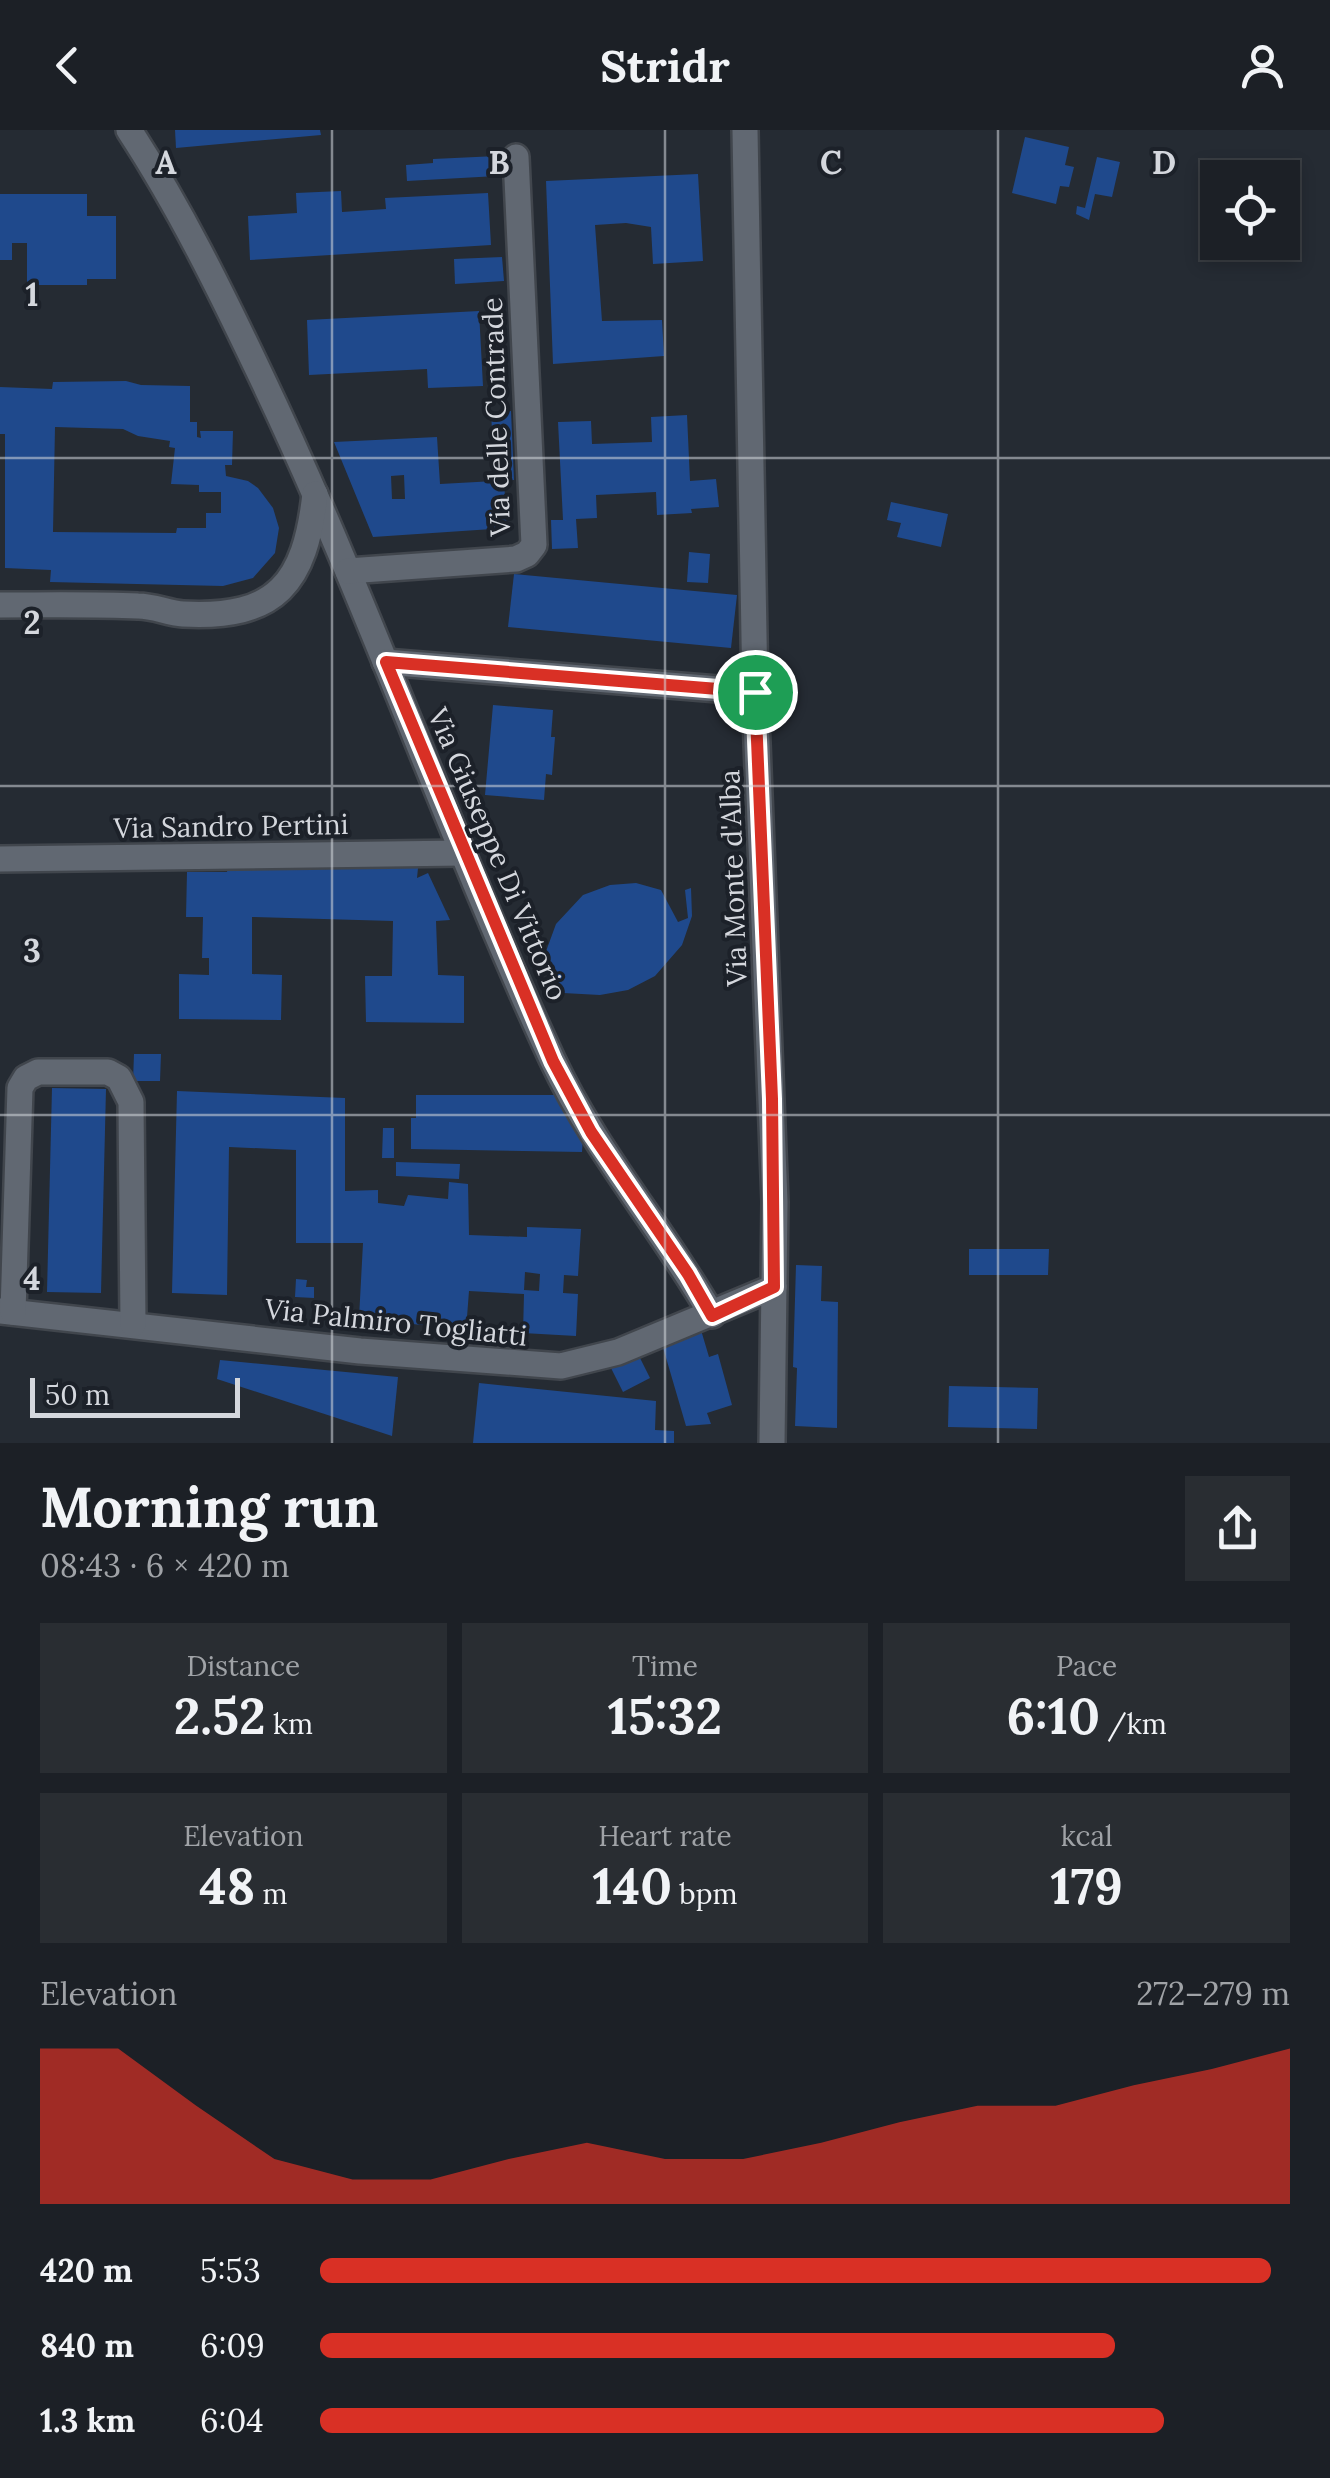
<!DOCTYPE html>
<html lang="en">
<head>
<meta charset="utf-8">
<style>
	:root { --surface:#1c2026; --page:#292d32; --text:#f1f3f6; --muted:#a0a3a7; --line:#3a3e43; --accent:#d93025 }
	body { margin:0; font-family:Lora,serif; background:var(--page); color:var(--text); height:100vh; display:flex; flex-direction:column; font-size:38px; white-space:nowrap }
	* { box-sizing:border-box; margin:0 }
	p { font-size:32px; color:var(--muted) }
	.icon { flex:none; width:55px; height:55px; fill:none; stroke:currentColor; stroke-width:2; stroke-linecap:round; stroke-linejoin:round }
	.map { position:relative; height:1313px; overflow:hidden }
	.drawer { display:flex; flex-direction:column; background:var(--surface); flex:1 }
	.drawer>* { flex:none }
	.fabs { position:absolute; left:1200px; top:30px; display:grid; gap:20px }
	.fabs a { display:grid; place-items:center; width:100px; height:100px; border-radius:0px; background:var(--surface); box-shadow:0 5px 15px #0003,0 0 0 2px var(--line); font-size:50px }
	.scale { position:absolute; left:30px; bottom:25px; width:210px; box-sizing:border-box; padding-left:10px; border:5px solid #d4d7dd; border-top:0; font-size:28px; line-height:35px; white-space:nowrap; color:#d4d7dd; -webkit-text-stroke:8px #1c2129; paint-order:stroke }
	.pin { position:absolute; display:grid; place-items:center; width:85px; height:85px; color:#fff; margin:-42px; border:5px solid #fff; border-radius:50%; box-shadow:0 2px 10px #0007 }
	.round { display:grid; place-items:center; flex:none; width:105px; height:105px; border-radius:0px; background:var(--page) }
	.summary { display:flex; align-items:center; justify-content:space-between; height:170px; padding:0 40px }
	h1 { font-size:55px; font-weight:800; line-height:75px }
	.stats { display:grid; grid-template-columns:repeat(3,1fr); gap:15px; height:170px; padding:10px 40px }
	.stats div { display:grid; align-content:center; border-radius:0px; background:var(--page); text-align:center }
	.stats b { font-size:50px; font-weight:800 }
	.stats small { font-size:28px; font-weight:400 }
	.stats p { font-size:28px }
	.chart { height:280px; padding:20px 40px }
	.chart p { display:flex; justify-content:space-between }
	.chart svg { width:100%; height:180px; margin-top:10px; fill:var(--accent); opacity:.7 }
	ul { padding:0 40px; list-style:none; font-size:32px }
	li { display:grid; grid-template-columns:160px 120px 1fr; align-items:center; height:75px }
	li i { height:25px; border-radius:12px; background:var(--accent) }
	header { display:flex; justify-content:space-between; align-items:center; height:130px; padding:0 40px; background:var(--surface); font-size:45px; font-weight:800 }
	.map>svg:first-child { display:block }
	.building { fill:#1f498c; fill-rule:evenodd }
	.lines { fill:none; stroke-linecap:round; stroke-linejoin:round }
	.minor-casing { stroke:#41464d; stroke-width:30 }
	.minor { stroke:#616872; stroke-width:25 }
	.route-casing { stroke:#fff; stroke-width:20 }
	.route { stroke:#d93025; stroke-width:12 }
	.grid { fill:none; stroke:#d4d7dd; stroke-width:2.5; stroke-opacity:0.55 }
	.labels { text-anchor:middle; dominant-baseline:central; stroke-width:8; stroke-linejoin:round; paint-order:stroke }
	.street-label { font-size:28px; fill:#d4d7dd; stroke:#1c2129 }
	.grid-label { font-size:32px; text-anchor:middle; font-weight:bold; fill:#d4d7dd; stroke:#1c2129; stroke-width:8; stroke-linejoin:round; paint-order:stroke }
</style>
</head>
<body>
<header><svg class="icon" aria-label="back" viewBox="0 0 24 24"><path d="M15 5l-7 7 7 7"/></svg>Stridr<svg class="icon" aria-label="person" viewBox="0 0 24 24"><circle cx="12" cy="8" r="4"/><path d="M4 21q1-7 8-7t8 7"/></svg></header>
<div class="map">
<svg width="1330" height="1313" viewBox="0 0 1330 1313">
	<rect width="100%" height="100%" fill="#252b33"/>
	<g class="building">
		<polygon points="175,0 320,0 321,5 176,18"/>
		<polygon points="1025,7 1069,17 1065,35 1074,37 1069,57 1060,56 1056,74 1012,63"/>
		<polygon points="497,26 497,46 407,51 406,35 433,33 433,29"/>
		<polygon points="1097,27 1120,32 1112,67 1095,64 1089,90 1076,84 1077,76 1085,78"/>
		<polygon points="698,44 703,131 653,134 651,97 626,93 595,95 602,191 662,190 664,226 553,234 546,51"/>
		<polygon points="341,61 342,82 386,79 385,68 488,63 491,115 250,130 248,86 297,83 296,63"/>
		<polygon points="0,64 87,64 87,86 116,86 116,149 87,149 87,155 27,155 27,113 12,113 12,130 0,130"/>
		<polygon points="502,127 504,151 455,154 454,129"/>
		<polygon points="479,181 483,256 428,258 427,239 309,245 307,190"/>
		<path d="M126 251 141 255 190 256V292H197V307L201 308 200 301H233L232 335H225L226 346 248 351 258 358 273 378 279 398 275 423 253 448 223 456 50 452 51 440 5 438V304H0V257L52 259 53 252ZM55 297 123 299 138 306 170 311 169 317 175 318 171 354 199 355V362H221V383H206V398H177L176 403 53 402Z"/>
		<path d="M511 281 514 350 504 351 507 398 373 407 334 312 437 307 440 354 495 351 491 283ZM404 345 405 369H392L391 346Z"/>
		<polygon points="687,285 690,351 716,349 719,377 691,379 692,383 657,385 656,362 596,365 597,388 576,389 578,418 552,419 551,390 563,390 558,292 591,291 592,314 652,312 651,287"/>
		<polygon points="891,372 948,384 941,417 897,407 901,393 887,390"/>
		<polygon points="689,422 710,424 708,453 687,452"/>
		<polygon points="514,444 737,465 731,518 508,497"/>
		<polygon points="493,575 553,580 551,607 555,607 552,645 546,644 544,670 485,665"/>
		<polygon points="228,736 418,738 417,748 428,743 450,790 436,791 438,845 464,846 464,893 366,892 365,846 392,846 393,791 252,787 252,844 282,845 281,890 179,889 179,844 209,845 209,828 202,828 203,787 186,787 187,742 227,742"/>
		<polygon points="636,753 661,760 678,792 688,788 685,760 691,758 692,786 682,815 655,846 628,860 600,865 563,863 551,838 541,835 556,794 583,765 610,755"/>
		<polygon points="134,924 161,924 160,951 133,951"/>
		<polygon points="52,958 106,959 101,1163 47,1162"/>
		<path d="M177 961 345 968V1061L378 1060V1073L404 1076 408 1065 448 1069 449 1052 468 1054 469 1105 527 1107V1097L581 1099 578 1146 564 1145 563 1163 578 1164 576 1206 523 1203 524 1164 469 1161 466 1200 359 1188 363 1113H296V1020L229 1017 227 1165 172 1163ZM525 1142 540 1144 539 1161 524 1160Z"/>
		<polygon points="416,965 558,965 583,1007 582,1022 411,1019 411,988 416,988"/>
		<polygon points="383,998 394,998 394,1028 382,1028"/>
		<polygon points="396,1032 460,1034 459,1049 396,1046"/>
		<polygon points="969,1119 1049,1119 1048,1145 969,1145"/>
		<polygon points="796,1135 822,1136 821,1171 838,1172 837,1298 795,1296 797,1238 793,1237"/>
		<polygon points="296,1149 307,1150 306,1157 314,1157 314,1168 295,1167"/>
		<polygon points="701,1200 709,1227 718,1224 732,1275 707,1283 711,1294 686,1296 662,1214"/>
		<polygon points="638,1224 650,1248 623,1262 611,1238"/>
		<polygon points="220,1230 398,1247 392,1306 217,1249"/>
		<polygon points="479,1253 656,1271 655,1300 674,1301 674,1313 473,1313"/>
		<polygon points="949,1256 1038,1258 1037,1299 948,1297"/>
	</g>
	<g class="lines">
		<defs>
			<g id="minor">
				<path d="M129 0C180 78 221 162 261 246 368 470 448 704 552 929 595 1021 662 1098 712 1185"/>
				<polyline points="745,0 755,562 775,1072 772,1313"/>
				<polyline points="348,441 516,429 527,424 534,415 516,27"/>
				<path d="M0 475C46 475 92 474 138 476 154 476 168 483 183 484 277 489 305 453 315 364"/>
				<polyline points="385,532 755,562"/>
				<polyline points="0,729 463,723"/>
				<polyline points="0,1181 360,1221 561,1236 618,1222 774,1157"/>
				<polyline points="13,1182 20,958 26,948 38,942 108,942 119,948 131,972 133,1194"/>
			</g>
		</defs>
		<use href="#minor" class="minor-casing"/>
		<use href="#minor" class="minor"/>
	</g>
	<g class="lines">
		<defs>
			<polygon id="route" points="386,532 755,562 772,969 774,1157 712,1186 688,1144 591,1002 553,931"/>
		</defs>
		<use href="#route" class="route-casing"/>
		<use href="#route" class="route"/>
	</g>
	<path class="grid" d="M332 0V1313M665 0V1313M998 0V1313M0 328H1330M0 656H1330M0 985H1330"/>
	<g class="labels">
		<g class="street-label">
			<text transform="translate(496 287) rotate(-92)">Via delle Contrade</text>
			<text transform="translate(231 696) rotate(-1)">Via Sandro Pertini</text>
			<text transform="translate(498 724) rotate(67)">Via Giuseppe Di Vittorio</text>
			<text transform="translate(733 748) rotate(-92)">Via Monte d'Alba</text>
			<text transform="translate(396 1192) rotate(6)">Via Palmiro Togliatti</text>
		</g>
	</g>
	<g class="grid-label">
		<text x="166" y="44">A</text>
		<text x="499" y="44">B</text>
		<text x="831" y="44">C</text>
		<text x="1164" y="44">D</text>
		<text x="32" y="176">1</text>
		<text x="32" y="504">2</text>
		<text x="32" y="832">3</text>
		<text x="32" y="1160">4</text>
	</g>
</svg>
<div class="fabs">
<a><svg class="icon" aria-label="locate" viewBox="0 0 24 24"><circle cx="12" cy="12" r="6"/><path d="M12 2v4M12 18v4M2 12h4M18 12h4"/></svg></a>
</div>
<div class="scale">50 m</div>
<div class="pin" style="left:755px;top:562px;background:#1e9e55"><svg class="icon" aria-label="arrive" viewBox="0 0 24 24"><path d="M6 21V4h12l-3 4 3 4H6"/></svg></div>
</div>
<section class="drawer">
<div class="summary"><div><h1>Morning run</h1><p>08:43 · 6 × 420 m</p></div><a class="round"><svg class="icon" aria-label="share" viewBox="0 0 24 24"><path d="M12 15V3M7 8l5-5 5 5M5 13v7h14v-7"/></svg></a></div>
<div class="stats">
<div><p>Distance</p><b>2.52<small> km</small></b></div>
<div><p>Time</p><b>15:32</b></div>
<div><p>Pace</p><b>6:10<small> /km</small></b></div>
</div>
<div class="stats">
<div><p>Elevation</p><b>48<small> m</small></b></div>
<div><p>Heart rate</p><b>140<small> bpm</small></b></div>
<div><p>kcal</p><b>179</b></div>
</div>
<div class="chart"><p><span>Elevation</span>272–279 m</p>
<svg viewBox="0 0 160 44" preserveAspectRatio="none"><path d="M0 44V6L10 6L20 20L30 33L40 38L50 38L60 33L70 29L80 33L90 33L100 29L110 24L120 20L130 20L140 15L150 11L160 6V44z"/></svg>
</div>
<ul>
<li><b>420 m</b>5:53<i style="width:98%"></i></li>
<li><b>840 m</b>6:09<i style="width:82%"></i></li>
<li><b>1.3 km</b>6:04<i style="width:87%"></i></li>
</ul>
</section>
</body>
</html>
